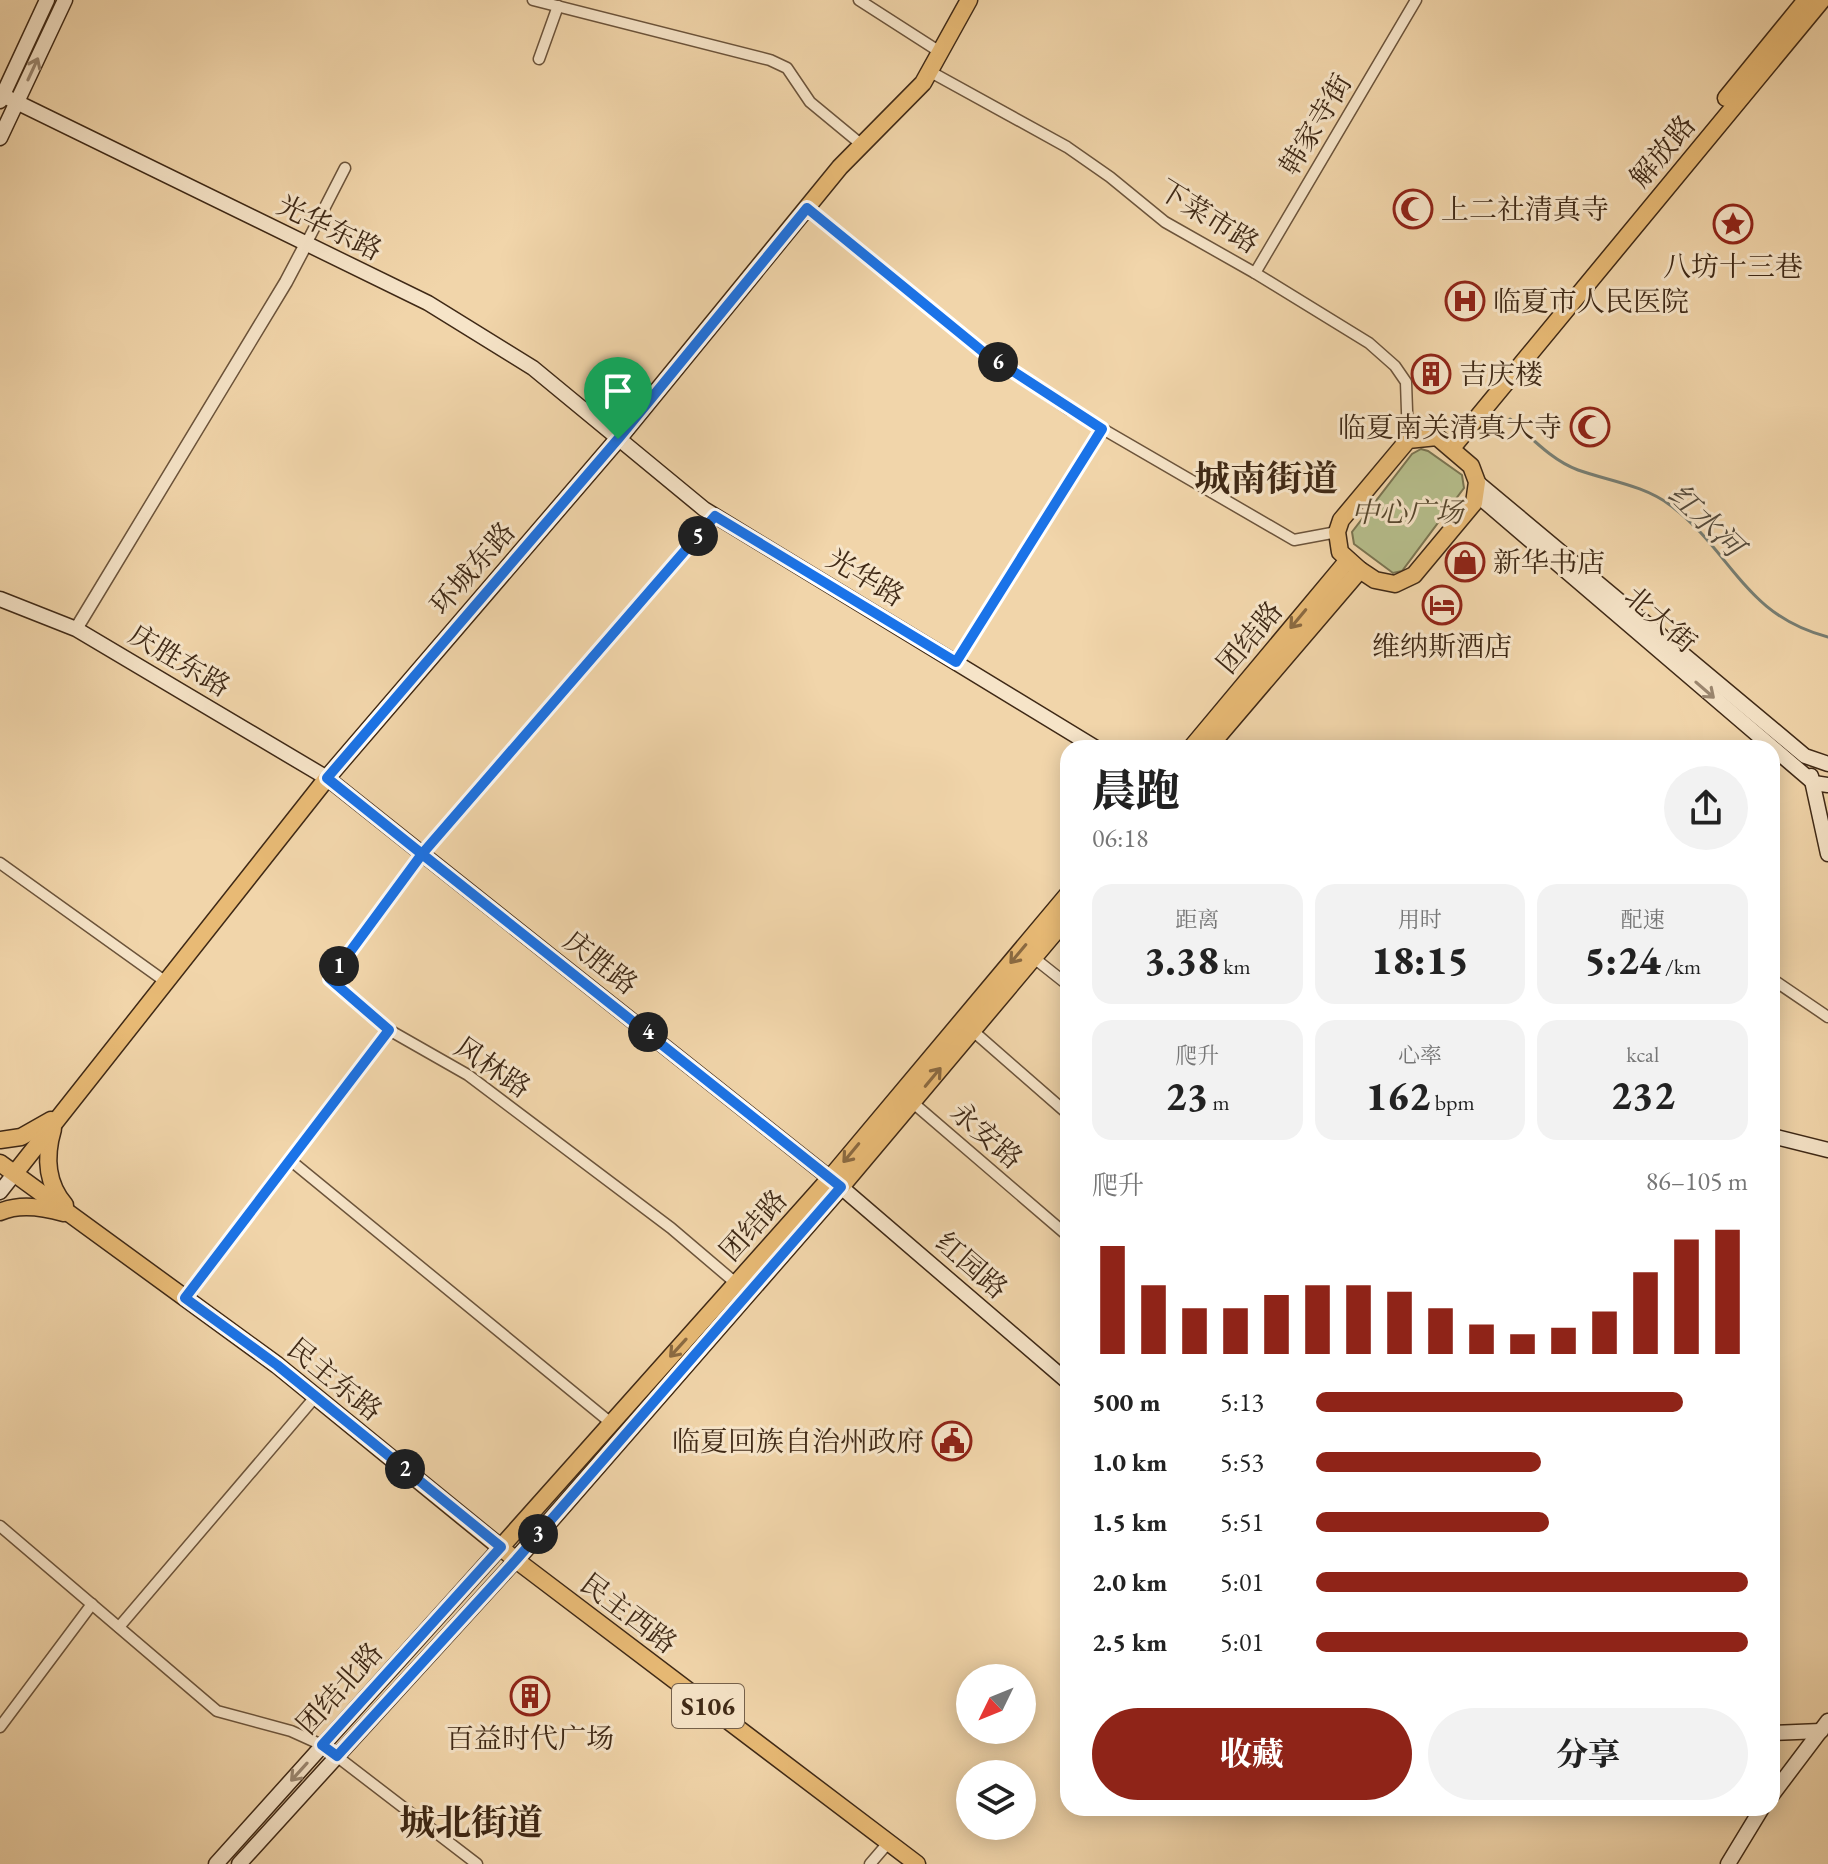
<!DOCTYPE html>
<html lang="zh">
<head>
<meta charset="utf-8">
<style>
	:root { --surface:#fff; --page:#f2f2f2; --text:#222; --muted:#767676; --accent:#8f2418 }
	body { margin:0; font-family:"EB Garamond","Noto Serif SC",serif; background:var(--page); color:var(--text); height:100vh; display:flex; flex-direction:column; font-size:30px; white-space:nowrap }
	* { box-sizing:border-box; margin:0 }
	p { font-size:26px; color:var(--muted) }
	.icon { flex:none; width:44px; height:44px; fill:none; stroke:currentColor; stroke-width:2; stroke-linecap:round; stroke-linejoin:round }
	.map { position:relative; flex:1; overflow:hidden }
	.panel { position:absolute; left:1060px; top:740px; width:720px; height:1076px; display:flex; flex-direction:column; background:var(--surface); border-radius:24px; box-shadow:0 4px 20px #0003 }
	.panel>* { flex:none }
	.needle { width:52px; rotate:227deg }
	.buttons { position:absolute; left:956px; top:1664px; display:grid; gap:16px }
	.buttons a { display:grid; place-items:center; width:80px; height:80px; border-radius:50%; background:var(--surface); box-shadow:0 4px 20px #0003; font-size:40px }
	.pin { position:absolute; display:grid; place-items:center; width:68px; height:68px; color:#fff; margin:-82px -34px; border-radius:50% 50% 50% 0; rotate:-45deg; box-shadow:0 0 8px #0007 }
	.pin .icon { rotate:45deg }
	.km { position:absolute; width:40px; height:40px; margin:-20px; border-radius:50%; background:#222; color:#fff; font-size:22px; line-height:40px; text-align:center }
	.round { display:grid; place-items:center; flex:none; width:84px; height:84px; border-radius:42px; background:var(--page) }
	.headline { display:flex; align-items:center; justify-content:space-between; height:136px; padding:0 32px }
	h1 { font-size:44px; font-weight:800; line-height:60px }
	.metrics { display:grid; grid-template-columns:repeat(3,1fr); gap:12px; height:136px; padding:8px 32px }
	.metrics div { display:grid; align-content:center; border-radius:20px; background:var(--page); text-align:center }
	.metrics b { font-size:40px; font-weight:800 }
	.metrics small { font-size:22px; font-weight:400 }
	.metrics p { font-size:22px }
	.chart { height:224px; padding:16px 32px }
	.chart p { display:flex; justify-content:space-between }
	.chart svg { width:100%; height:144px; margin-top:8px; stroke:var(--accent); stroke-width:6 }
	.primary-button { display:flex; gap:16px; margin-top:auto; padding:16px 32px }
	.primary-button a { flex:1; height:92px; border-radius:48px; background:var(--accent); color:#fff; font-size:32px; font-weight:800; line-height:92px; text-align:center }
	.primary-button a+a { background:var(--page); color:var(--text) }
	ul { padding:0 32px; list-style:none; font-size:26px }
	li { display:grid; grid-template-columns:128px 96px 1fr; align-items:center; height:60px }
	li i { height:20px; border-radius:10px; background:var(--accent) }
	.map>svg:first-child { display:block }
	.green { fill:#b6be8c; stroke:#7a7451; stroke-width:2 }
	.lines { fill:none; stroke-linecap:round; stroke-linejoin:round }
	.stream { stroke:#777e73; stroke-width:3 }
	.minor-casing { stroke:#6c543b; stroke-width:13 }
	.tertiary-casing { stroke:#6c543b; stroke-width:15 }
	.secondary-casing { stroke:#3f2916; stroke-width:17 }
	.primary-casing { stroke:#3f2916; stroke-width:19 }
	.minor { stroke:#f6e4c8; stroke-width:10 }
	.tertiary { stroke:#f6e4c8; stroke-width:12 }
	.secondary { stroke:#f6e4c8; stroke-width:14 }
	.primary { stroke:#e8ba75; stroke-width:16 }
	.oneway { stroke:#9a866f }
	.oneway2 { stroke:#8b6a41 }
	.route-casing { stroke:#fff; stroke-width:16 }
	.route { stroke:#1a73e8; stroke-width:10 }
	.labels { text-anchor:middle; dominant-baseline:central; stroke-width:6; stroke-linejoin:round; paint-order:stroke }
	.shield { fill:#f6e4c8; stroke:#76614b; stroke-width:2 }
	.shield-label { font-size:26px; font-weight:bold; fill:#3f2916 }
	.street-label { font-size:28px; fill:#3f2916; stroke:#f6e4c8 }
	.poi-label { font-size:28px; fill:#3f2916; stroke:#f6e4c8; text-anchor:start }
	.park-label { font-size:28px; font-style:italic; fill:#57472e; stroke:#f6e4c8 }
	.water-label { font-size:30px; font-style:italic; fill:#564c3d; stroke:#f6e4c8 }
	.district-label { font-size:36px; font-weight:bold; fill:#3f2916; stroke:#f6e4c8 }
</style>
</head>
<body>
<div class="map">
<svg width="1828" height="1864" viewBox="0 0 1828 1864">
	<rect width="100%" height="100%" fill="#f1d5aa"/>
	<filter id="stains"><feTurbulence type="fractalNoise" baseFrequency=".0025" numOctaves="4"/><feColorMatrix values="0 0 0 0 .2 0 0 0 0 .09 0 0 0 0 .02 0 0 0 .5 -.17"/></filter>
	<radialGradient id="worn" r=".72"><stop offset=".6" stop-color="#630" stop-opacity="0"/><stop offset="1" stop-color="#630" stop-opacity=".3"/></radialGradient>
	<polygon class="green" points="1421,449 1428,451 1462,475 1464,488 1402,571 1393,573 1354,544 1352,532 1412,454"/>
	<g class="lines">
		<path class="stream" d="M1510 419C1531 437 1551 460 1578 470 1609 481 1643 485 1670 505 1732 551 1743 615 1828 637"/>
		<defs>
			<g id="minor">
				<polyline points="533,0 770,60 787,68 810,102 862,145"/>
				<polyline points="859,0 940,52"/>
				<polyline points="539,59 558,6"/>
				<polyline points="929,71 1067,147 1110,177 1165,222 1255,273 1369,343 1395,366 1406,382 1408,440"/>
				<polyline points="807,208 982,351 1070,410 1294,540 1337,532"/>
				<polyline points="306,244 345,168"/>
				<polyline points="1255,273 1416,0"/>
				<polyline points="715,516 422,854 330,979 389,1030 468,1075 671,1228 738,1285"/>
				<polyline points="956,662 1102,429"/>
				<polyline points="0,863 166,982"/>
				<polyline points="1034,958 1068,985"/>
				<polyline points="1772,979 1828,1017"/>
				<polyline points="973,1031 1068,1114"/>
				<polyline points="912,1102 1068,1236"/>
				<polyline points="290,1160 611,1423"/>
				<polyline points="185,1298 389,1030"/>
				<polyline points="0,1526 217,1711 291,1731 322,1745 477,1864"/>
				<polyline points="119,1627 316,1396"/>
				<polyline points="0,1727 92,1604"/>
				<polyline points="870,1864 888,1843"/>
			</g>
			<polyline id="tertiary" points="76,629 286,282 306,244"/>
			<g id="secondary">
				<polyline points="0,94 428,303 533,368 704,509 1096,748"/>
				<polyline points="0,101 47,0"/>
				<polyline points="0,138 65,0"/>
				<polyline points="1477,482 1805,756 1828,764"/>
				<polyline points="1476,494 1814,783 1828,785"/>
				<polyline points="0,599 76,629 327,778 841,1187 1068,1382"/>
				<polyline points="1811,776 1828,854"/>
				<polyline points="1772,1136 1828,1150"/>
				<polyline points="0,1192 15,1173"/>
				<polyline points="1772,1733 1821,1731"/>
				<polyline points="1772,1795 1828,1721"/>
				<polyline points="216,1864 501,1547"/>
				<polyline points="239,1864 516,1560"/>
				<polyline points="1728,1864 1762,1808"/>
			</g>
			<g id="primary">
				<polyline points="1726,98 1806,0"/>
				<polygon points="1437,437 1471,466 1477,482 1474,503 1414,575 1395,584 1375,580 1360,570 1340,552 1337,532 1341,520 1408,440"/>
				<polyline points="1452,448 1822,0"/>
				<polyline points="1191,748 1348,560"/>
				<polyline points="1208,748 1360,570"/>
				<path d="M53 1129C45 1156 46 1183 65 1205"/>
				<polyline points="0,1140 21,1137 51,1120"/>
				<polyline points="0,1163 277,1365 516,1560 917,1864"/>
				<polyline points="15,1173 327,778 618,439 840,167 923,83 969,0"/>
				<path d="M0 1212C20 1203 43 1207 64 1213"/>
				<polyline points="501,1547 830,1178 1068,894"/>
				<polyline points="516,1560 841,1187 1068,917"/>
			</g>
		</defs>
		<use href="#minor" class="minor-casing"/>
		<use href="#tertiary" class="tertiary-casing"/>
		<use href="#secondary" class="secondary-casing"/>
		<use href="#primary" class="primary-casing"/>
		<use href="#minor" class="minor"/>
		<use href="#tertiary" class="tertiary"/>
		<use href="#secondary" class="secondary"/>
		<use href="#primary" class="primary"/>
	</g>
	<defs><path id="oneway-shaft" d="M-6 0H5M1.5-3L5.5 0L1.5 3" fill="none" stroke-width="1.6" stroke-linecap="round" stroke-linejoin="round" transform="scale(2)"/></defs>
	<g class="oneway">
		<use href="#oneway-shaft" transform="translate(33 69) rotate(-65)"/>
		<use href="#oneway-shaft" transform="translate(1705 690) rotate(41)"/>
		<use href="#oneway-shaft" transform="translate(299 1772) rotate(132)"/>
	</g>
	<g class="oneway2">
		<use href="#oneway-shaft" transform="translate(1298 619) rotate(130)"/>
		<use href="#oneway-shaft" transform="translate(1018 954) rotate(130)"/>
		<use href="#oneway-shaft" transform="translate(933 1077) rotate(-50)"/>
		<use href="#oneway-shaft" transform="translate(851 1153) rotate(130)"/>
		<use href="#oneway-shaft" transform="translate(678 1348) rotate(132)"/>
	</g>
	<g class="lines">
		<defs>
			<polyline id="route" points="618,439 327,778 422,854 330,979 389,1030 185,1298 277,1365 501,1547 322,1745 337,1756 516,1560 841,1187 422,854 715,516 956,662 1102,429 982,351 807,208 618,439"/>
		</defs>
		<use href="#route" class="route-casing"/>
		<use href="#route" class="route"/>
	</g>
	<defs>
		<symbol id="mosque-ring" viewBox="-11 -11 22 22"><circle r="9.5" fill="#f6e4c8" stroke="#8f2418" stroke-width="1.5"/><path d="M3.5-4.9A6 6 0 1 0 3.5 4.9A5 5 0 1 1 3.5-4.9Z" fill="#8f2418"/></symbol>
		<symbol id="sight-ring" viewBox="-11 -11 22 22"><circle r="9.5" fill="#f6e4c8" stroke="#8f2418" stroke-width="1.5"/><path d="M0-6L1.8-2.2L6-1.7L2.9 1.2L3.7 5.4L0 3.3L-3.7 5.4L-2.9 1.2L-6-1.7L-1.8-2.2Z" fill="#8f2418"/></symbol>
		<symbol id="hospital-ring" viewBox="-11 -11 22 22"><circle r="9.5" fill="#f6e4c8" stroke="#8f2418" stroke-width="1.5"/><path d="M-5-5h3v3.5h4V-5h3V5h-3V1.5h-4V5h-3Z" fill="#8f2418"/></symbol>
		<symbol id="building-ring" viewBox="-11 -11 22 22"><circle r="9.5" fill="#f6e4c8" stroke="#8f2418" stroke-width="1.5"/><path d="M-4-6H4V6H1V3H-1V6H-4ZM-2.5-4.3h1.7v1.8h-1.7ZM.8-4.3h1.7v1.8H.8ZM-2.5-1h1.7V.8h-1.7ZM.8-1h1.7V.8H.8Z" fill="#8f2418"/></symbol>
		<symbol id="shop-ring" viewBox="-11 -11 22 22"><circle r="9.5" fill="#f6e4c8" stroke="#8f2418" stroke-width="1.5"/><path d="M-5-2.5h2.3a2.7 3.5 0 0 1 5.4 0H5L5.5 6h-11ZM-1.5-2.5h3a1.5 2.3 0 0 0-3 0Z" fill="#8f2418"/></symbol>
		<symbol id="hotel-ring" viewBox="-11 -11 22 22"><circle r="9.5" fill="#f6e4c8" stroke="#8f2418" stroke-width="1.5"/><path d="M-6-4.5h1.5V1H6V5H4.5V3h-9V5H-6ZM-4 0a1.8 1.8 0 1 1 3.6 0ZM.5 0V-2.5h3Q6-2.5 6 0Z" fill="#8f2418"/></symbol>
		<symbol id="civic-ring" viewBox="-11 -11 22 22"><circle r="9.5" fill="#f6e4c8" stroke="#8f2418" stroke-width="1.5"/><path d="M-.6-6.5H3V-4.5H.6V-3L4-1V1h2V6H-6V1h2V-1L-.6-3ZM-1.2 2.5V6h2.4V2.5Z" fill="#8f2418"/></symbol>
	</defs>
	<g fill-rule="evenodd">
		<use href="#mosque-ring" x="1391" y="187" width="44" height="44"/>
		<use href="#sight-ring" x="1711" y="202" width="44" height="44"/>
		<use href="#hospital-ring" x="1443" y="279" width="44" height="44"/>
		<use href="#building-ring" x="1409" y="352" width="44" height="44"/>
		<use href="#mosque-ring" x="1568" y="405" width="44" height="44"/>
		<use href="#shop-ring" x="1443" y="540" width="44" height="44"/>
		<use href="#hotel-ring" x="1420" y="583" width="44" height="44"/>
		<use href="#civic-ring" x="930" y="1419" width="44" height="44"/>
		<use href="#building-ring" x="508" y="1674" width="44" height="44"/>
	</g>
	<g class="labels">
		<rect class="shield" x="672" y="1684" width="72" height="44" rx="6"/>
		<g class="shield-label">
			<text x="708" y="1706">S106</text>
		</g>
		<g class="street-label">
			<text transform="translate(1315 124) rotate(-59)">韩家寺街</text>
			<text transform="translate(1662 151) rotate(-50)">解放路</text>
			<text transform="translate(1209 216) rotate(32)">下菜市路</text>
			<text transform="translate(330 227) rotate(26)">光华东路</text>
			<text transform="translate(472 568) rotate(-49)">环城东路</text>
			<text transform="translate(866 577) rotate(31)">光华路</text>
			<text transform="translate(1661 619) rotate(41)">北大街</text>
			<text transform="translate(1249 637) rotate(-50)">团结路</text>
			<text transform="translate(180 660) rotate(31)">庆胜东路</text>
			<text transform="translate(601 962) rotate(38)">庆胜路</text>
			<text transform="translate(493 1067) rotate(34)">风林路</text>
			<text transform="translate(987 1135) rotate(41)">永安路</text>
			<text transform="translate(753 1225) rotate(-48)">团结路</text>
			<text transform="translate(972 1265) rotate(41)">红园路</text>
			<text transform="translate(335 1379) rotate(39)">民主东路</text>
			<text transform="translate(629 1613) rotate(37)">民主西路</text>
			<text transform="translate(339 1688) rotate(-48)">团结北路</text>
		</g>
		<g class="poi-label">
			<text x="1441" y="209">上二社清真寺</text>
			<text x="1733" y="266" text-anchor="middle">八坊十三巷</text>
			<text x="1493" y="301">临夏市人民医院</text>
			<text x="1459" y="374">吉庆楼</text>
			<text x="1562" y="427" text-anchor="end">临夏南关清真大寺</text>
			<text x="1493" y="562">新华书店</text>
			<text x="1442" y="646" text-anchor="middle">维纳斯酒店</text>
			<text x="924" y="1441" text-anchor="end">临夏回族自治州政府</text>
			<text x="530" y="1738" text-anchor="middle">百益时代广场</text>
		</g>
		<g class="park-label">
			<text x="1407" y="512">中心广场</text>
		</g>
		<g class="water-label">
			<text transform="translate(1706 520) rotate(44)">红水河</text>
		</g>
		<g class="district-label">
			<text x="1266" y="478">城南街道</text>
			<text x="471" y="1822">城北街道</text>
		</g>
	</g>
	<rect width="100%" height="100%" filter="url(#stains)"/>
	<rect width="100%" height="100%" fill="url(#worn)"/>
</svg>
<div class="buttons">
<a><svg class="needle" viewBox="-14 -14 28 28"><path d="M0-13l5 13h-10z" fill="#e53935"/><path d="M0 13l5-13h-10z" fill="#767676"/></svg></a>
<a><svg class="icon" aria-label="layers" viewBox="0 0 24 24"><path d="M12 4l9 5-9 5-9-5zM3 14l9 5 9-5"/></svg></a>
</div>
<div class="pin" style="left:618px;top:439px;background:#1e9e55"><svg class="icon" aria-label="arrive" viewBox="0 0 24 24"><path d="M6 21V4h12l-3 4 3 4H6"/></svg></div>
<b class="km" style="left:339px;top:966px">1</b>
<b class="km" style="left:405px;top:1469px">2</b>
<b class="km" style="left:538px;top:1534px">3</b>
<b class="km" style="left:648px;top:1032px">4</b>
<b class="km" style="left:698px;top:536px">5</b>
<b class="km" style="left:998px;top:362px">6</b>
<section class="panel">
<div class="headline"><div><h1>晨跑</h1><p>06:18</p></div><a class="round"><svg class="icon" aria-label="share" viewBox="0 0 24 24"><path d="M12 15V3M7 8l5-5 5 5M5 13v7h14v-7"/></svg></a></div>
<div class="metrics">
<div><p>距离</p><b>3.38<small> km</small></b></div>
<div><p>用时</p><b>18:15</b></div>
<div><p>配速</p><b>5:24<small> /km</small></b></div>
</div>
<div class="metrics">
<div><p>爬升</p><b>23<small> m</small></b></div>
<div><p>心率</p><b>162<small> bpm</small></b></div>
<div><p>kcal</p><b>232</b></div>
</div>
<div class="chart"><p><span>爬升</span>86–105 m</p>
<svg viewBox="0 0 160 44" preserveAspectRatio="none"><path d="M5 44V11M15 44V23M25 44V30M35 44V30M45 44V26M55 44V23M65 44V23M75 44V25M85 44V30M95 44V35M105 44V38M115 44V36M125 44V31M135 44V19M145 44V9M155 44V6"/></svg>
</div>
<ul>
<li><b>500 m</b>5:13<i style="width:85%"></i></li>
<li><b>1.0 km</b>5:53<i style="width:52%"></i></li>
<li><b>1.5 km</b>5:51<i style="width:54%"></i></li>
<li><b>2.0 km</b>5:01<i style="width:100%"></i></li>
<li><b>2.5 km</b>5:01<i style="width:100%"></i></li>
</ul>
<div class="primary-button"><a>收藏</a><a>分享</a></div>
</section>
</div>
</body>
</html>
